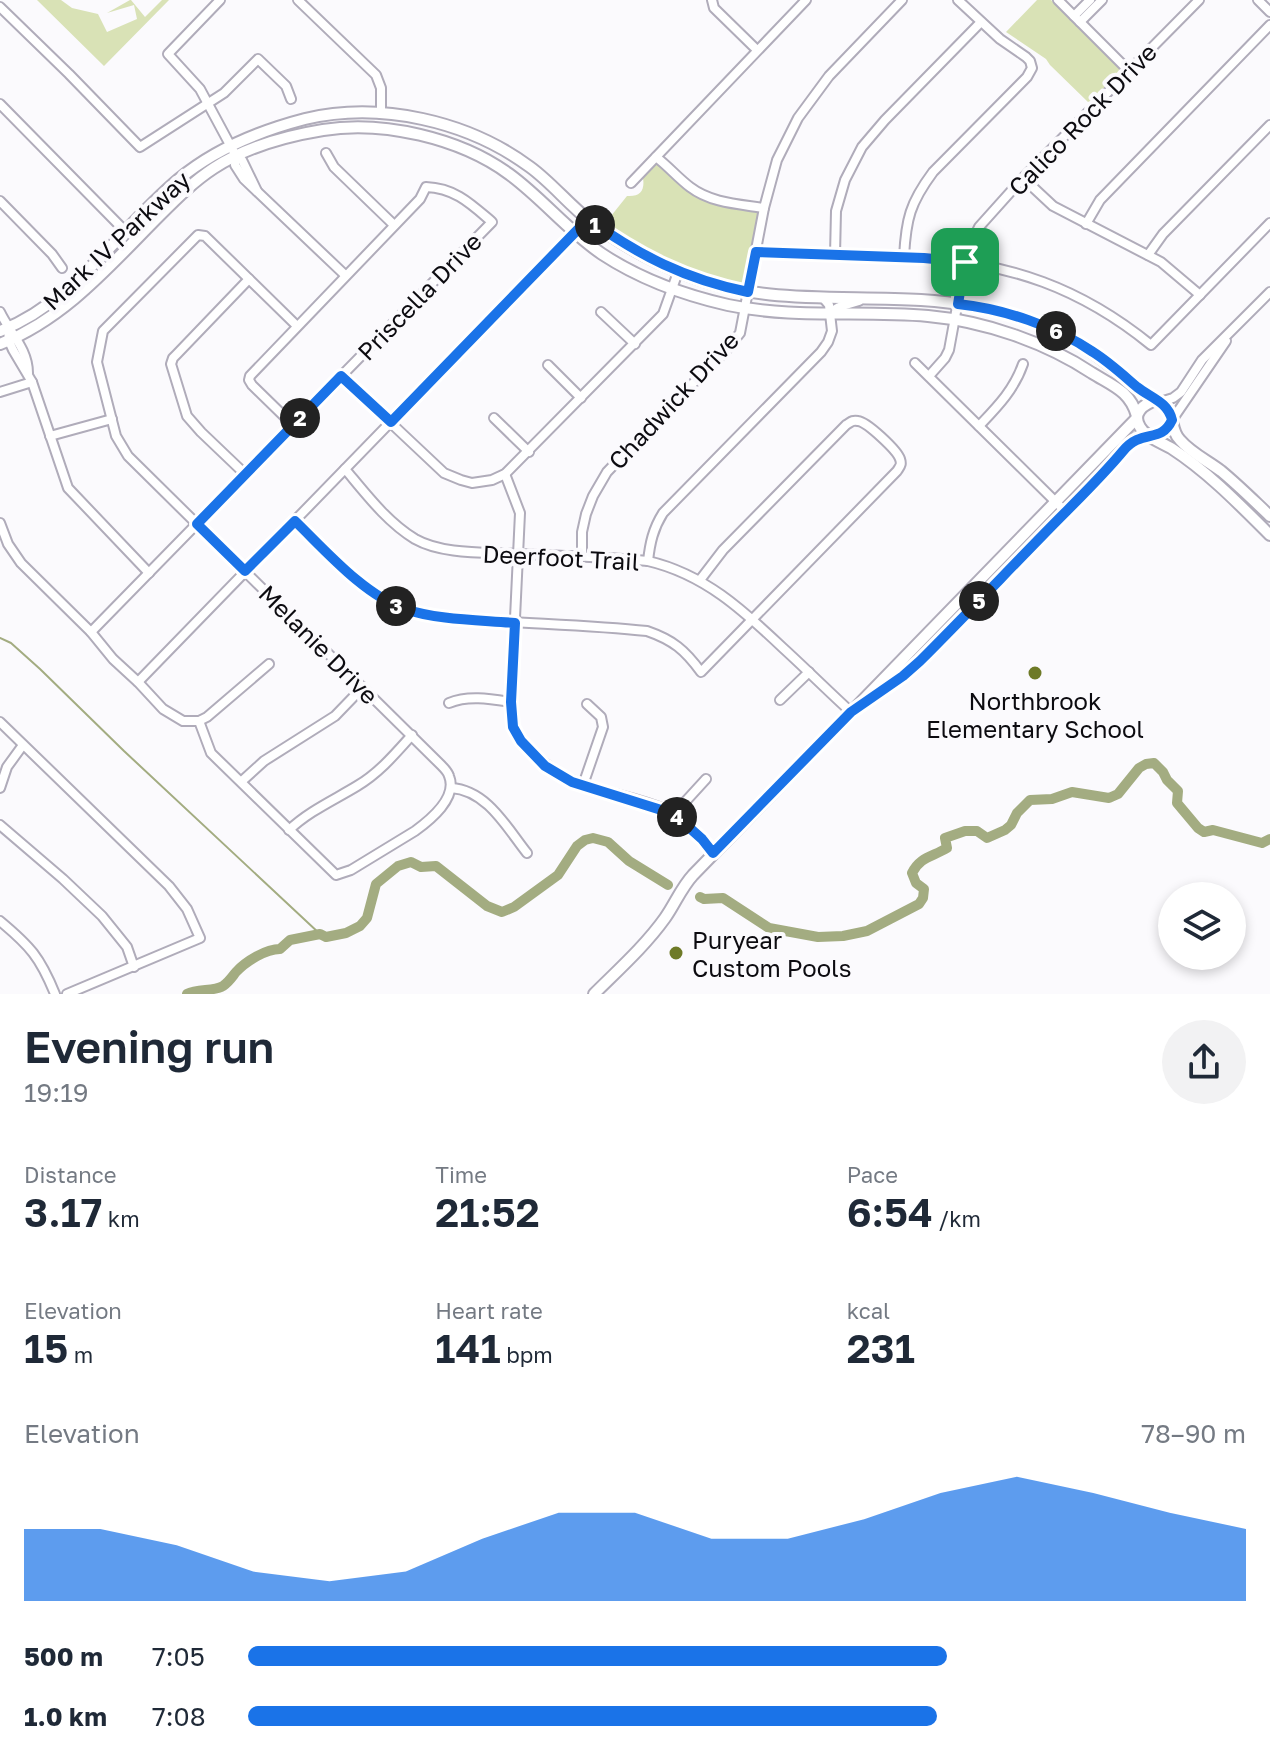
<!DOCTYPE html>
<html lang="en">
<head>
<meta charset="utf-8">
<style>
	:root { --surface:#fff; --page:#f2f2f3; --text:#1f2937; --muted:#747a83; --accent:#1a73e8 }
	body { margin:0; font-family:"Golos Text",sans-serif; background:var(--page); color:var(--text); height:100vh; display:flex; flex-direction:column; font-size:30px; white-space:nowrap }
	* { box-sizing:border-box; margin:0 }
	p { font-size:26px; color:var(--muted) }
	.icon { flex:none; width:44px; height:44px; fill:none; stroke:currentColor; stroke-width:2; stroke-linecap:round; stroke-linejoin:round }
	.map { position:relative; height:994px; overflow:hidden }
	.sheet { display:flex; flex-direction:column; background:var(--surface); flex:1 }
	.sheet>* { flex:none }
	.controls { position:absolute; left:1158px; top:882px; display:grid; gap:16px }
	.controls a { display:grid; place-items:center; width:88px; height:88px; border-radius:50%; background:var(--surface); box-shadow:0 4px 12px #0003; font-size:40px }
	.pin { position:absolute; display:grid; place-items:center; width:68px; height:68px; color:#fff; margin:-34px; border-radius:16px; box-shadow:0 4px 12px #0006 }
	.km { position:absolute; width:40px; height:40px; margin:-20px; border-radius:50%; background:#222; color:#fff; font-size:22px; line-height:40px; text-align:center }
	.round { display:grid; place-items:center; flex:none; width:84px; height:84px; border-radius:42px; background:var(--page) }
	.summary { display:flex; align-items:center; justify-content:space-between; height:136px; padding:0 24px }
	h1 { font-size:44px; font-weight:600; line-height:60px }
	.metrics { display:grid; grid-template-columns:repeat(3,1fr); gap:12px; height:136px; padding:8px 24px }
	.metrics div { display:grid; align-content:center }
	.metrics b { font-size:40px; font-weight:600 }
	.metrics small { font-size:22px; font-weight:400 }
	.metrics p { font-size:22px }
	.chart { height:224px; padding:16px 24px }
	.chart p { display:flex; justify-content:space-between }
	.chart svg { width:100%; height:144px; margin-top:8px; fill:var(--accent); opacity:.7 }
	ul { padding:0 24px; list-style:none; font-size:26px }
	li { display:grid; grid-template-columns:128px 96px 1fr; align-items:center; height:60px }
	li i { height:20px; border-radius:10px; background:var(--accent) }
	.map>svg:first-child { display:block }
	.green { fill:#d9e2b6 }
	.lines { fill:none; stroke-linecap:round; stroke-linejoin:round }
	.stream { stroke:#a3ac81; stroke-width:2 }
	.river { stroke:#a3ac81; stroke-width:10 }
	.minor-casing { stroke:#b0acba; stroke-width:12 }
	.major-casing { stroke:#b0acba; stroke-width:14 }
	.minor { stroke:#fff; stroke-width:8 }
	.major { stroke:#fff; stroke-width:10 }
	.route-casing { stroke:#fff; stroke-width:16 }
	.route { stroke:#1a73e8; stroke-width:10 }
	.poi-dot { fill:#6e7a27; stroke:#fbfafd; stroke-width:3 }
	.labels { text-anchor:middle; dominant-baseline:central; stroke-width:8; stroke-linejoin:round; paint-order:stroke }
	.street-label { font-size:24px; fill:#0c0b10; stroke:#fbfafd }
	.poi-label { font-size:24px; fill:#0c0b10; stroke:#fbfafd }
</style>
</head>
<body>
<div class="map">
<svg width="1270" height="994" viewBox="0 0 1270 994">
	<rect width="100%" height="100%" fill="#fbfafd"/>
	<g class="green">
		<polygon points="37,0 61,0 72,8 98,14 107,32 137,19 134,5 107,13 130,0 131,0 145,17 162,0 169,0 104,66"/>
		<polygon points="1037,0 1051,0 1122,70 1089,103 1050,65 1046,59 1006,32"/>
		<path d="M655 162 684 187 707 202 759 211 745 286C732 283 719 281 707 277 669 267 635 247 603 226L627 196C640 197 645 191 643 178Z"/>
	</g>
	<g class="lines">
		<polyline class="stream" points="0,638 11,643 40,669 124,751 320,934"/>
		<g class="river">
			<path d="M700 897 704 899 723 898 769 928 818 937 843 936 867 931 919 904 923 898 924 889 916 883 912 873C920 857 932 857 947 848L945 838 965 831H977L987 838 1005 830 1011 825 1017 813 1030 800 1052 799 1072 792 1109 798 1118 794 1139 768 1146 764 1154 763 1163 772 1167 780 1178 791 1177 803 1198 828 1204 832 1213 830 1262 843 1270 839"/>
			<path d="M187 994C198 988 213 992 223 986 229 982 232 977 236 972 246 961 266 949 280 949L290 940 320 934 326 937 346 933 360 926 367 918 376 884 398 866 411 862 421 867 436 866 487 906 502 912 514 907 558 875 577 846 585 840 593 838 608 842 629 861 668 885"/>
		</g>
		<defs>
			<g id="minor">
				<polyline points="220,0 168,54 200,89 236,156 242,160 257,191"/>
				<polyline points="298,0 376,75 381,88 381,114"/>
				<polyline points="712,0 714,8 757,50"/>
				<polyline points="1058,0 1129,71"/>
				<polyline points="1258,0 1270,12"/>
				<polyline points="0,7 69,74 140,147 224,93 258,59 286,86 291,99"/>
				<polyline points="1074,16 1090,0"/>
				<polyline points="1080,22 1102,0"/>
				<polyline points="0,104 125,231"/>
				<polyline points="326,153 334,167 394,225"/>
				<polyline points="236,156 235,165 244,179 345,275"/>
				<path d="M656 157C668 166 678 178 690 187 711 203 738 204 764 208"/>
				<polyline points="1023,178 1053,206 1161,262 1200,295"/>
				<polyline points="631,183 806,0"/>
				<polyline points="0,201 52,254 62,268"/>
				<polyline points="1086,224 1100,200 1270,25"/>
				<path d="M756 252C811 257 866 254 921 258 1010 263 1081 288 1151 345L1270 223"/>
				<polyline points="835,255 836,211 845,180 862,147 885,120 981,22"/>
				<polyline points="1148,255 1163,234 1270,125"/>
				<path d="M904 257C906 219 910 203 933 172L1027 77 1032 68 1030 61 1026 57 1000 39 958 0"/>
				<path d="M0 312C10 333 28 349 28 373"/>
				<polyline points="601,312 635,344"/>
				<polyline points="829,313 839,307 859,301"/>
				<polyline points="8,328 9,341 13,350 32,382 68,488 149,573"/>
				<polyline points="915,363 1066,512"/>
				<polyline points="548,365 581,398"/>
				<polyline points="341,376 444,473 461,480 472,483 492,480 505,474 663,314 678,272"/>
				<polyline points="929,376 945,358 949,350 967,252 979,227 1023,178 1199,0"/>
				<polyline points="0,392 32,382"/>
				<polyline points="1160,402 1173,398 1181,392 1202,360 1270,292"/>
				<polyline points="494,418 529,452"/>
				<polyline points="1172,420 1226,341"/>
				<path d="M979 426C997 407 1014 390 1023 364"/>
				<polyline points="50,436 112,419"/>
				<path d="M345 469C366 494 387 522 415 539 443 555 487 552 518 554 562 556 605 557 648 561 704 574 743 610 783 648 806 669 828 691 851 712"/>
				<polyline points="245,474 201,432 187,416 171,364 173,358 177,354 249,279"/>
				<path d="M505 474 520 513 511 702C512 710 511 718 513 726 515 736 524 744 531 751 574 795 617 788 669 811 685 818 703 840 713 853"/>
				<path d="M295 521C325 550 355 584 392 604 418 618 453 618 482 620 537 624 592 625 647 631 673 640 685 650 701 672L897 471C900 466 902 465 900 459 897 450 867 422 858 421 852 420 851 422 846 425L723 550 700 580"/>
				<polyline points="0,523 8,544 21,563 91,632 113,659 138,682 163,709 183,721 199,721 207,717 269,664"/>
				<polyline points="582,556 582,532 586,514 593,496 607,472 680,396 724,353 740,333 764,208 777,160 798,118 829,76 902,0"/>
				<path d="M648 561C650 543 653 529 663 513L821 352 828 342 832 331 829 305 824 299"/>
				<path d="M91 632 492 222C471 204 455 188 426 187L420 199 250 376 249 380 252 385 293 425"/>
				<polyline points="138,682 588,219"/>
				<polyline points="780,700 809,672"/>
				<path d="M449 703C468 695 491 699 511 702"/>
				<path d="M199 721 211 753 336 875 351 870 415 831C430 820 458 798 449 776 448 772 444 768 441 765L128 456 116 436 97 362 103 331 198 235 205 236 297 326"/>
				<polyline points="0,722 169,886 187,909 200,938 67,994"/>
				<polyline points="242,781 264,761 335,716 363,687"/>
				<polyline points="583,785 603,727 601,717 587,704"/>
				<polyline points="0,788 7,767 23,745"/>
				<path d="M451 788C487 790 507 828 527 853"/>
				<polyline points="674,814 706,779"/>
				<polyline points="0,825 63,879 102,916 127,947 134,967"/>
				<path d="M289 830C309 811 334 800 357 786 379 773 395 754 412 735"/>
				<path d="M0 921C30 946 40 957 55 994"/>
			</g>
			<g id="major">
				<path d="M0 331C75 302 119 229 179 179 215 149 259 131 305 119 380 101 468 121 530 167 552 183 569 205 590 221 619 243 653 262 687 275 761 305 843 295 921 300 967 303 1016 312 1057 332 1091 348 1113 368 1142 391 1149 396 1160 400 1166 407 1175 417 1170 430 1180 440 1191 453 1208 461 1221 471 1238 485 1254 501 1270 516"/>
				<path d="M0 344C66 318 111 264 160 215 177 198 194 181 214 168 246 147 286 136 323 130 382 120 460 138 509 174 542 198 568 231 602 254 640 279 684 295 728 305 794 319 861 310 928 316 984 321 1045 342 1092 373 1113 386 1130 391 1137 416"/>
				<path d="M1156 400C1144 404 1131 413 1140 427 1145 437 1161 442 1171 448 1208 472 1239 504 1270 535"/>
				<polyline points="875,695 920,661 1098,478 1129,444 1133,440 1149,435"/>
				<path d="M594 994C618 970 645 946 665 918 675 904 681 888 693 875L1137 418"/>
			</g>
		</defs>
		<use href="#minor" class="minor-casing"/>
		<use href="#major" class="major-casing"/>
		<use href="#minor" class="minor"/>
		<use href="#major" class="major"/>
	</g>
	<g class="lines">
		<defs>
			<path id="route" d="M588 219C640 256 685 279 748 292L756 252 924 258 965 262 958 304C1004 309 1055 326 1093 352 1109 362 1123 375 1137 387 1151 398 1168 402 1172 420 1161 444 1142 428 1123 451 1098 481 1069 508 1042 536 1001 578 961 620 920 661L903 676 851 712 713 853 702 839 674 814 572 782 545 766 521 741 513 727 511 702 515 623C482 620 436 620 405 609 364 595 326 551 295 521L245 571 197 524 341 376 391 422Z"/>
		</defs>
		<use href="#route" class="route-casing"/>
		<use href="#route" class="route"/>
	</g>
	<g class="poi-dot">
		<circle cx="1035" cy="673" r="8"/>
		<circle cx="676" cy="953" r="8"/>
	</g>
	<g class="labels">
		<g class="street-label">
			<text transform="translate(1082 119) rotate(-46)">Calico Rock Drive</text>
			<text transform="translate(116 240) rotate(-43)">Mark IV Parkway</text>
			<text transform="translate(419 296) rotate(-46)">Priscella Drive</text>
			<text transform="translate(673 400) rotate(-47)">Chadwick Drive</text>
			<text transform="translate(561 557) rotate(3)">Deerfoot Trail</text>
			<text transform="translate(319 644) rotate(45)">Melanie Drive</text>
		</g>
		<g class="poi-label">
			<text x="1035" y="700">Northbrook<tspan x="1035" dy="28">Elementary School</tspan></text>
			<text x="692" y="939" text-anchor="start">Puryear<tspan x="692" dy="28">Custom Pools</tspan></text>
		</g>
	</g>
</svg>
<div class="controls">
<a><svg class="icon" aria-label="layers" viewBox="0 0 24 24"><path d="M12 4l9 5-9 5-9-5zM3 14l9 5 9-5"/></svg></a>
</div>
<div class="pin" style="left:965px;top:262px;background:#1e9e55"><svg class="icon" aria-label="arrive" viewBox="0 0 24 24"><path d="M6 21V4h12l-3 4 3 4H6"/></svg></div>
<b class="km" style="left:595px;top:225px">1</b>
<b class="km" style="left:300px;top:418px">2</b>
<b class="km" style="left:396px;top:606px">3</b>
<b class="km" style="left:677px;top:817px">4</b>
<b class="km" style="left:979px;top:601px">5</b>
<b class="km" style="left:1056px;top:331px">6</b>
</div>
<section class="sheet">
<div class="summary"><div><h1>Evening run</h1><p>19:19</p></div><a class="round"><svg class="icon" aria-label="share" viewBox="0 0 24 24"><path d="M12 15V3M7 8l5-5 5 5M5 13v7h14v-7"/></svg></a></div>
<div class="metrics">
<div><p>Distance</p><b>3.17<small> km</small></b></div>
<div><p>Time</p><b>21:52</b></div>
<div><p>Pace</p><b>6:54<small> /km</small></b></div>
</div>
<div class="metrics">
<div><p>Elevation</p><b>15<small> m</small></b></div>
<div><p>Heart rate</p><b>141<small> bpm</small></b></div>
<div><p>kcal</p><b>231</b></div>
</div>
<div class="chart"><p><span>Elevation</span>78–90 m</p>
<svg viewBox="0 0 160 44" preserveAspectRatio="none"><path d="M0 44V22L10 22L20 27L30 35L40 38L50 35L60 25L70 17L80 17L90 25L100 25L110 19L120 11L130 6L140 11L150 17L160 22V44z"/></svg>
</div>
<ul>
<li><b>500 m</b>7:05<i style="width:70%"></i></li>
<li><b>1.0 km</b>7:08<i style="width:69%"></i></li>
</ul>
</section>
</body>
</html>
